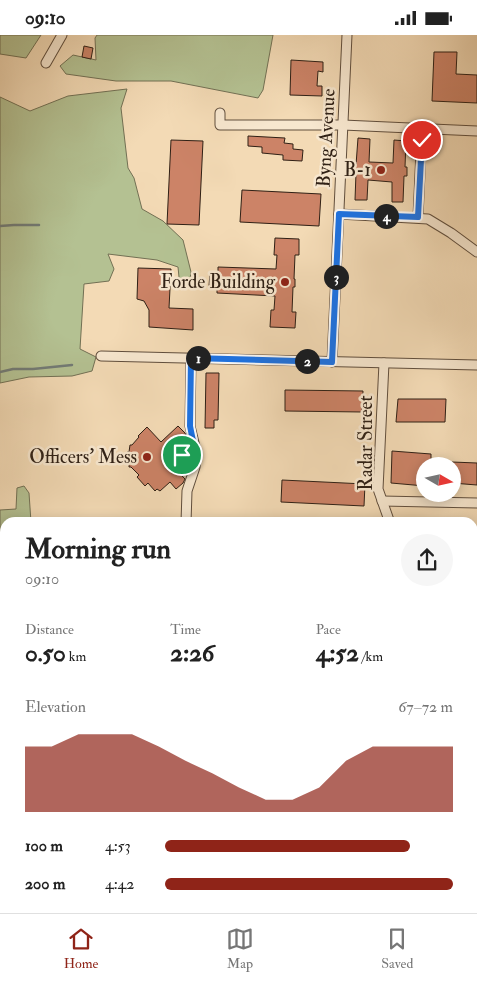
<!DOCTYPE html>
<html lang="en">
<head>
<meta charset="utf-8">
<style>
	:root { --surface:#fff; --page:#f6f6f6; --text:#222; --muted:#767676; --line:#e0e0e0; --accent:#8f2418 }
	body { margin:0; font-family:"IM FELL Double Pica",serif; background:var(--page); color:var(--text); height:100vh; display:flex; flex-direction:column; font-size:19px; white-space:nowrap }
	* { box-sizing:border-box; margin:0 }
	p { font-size:16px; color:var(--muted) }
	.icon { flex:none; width:28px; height:28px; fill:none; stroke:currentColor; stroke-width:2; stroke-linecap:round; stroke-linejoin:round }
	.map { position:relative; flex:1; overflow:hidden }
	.drawer { position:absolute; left:0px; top:482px; width:478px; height:396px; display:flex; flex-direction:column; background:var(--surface); border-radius:15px 15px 0 0; box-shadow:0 2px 12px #0003 }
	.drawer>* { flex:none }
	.needle { width:32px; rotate:99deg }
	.buttons { position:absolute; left:416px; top:422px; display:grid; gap:10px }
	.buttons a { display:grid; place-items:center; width:45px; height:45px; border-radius:50%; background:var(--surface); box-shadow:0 2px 12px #0003; font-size:25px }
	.pin { position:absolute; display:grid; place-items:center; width:42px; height:42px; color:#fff; margin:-21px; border:2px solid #fff; border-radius:50%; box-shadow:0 1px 5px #0007 }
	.km { position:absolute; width:25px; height:25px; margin:-12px; border-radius:50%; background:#222; color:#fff; font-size:14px; line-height:25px; text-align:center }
	.round { display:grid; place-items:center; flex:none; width:52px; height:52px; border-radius:26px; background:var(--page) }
	.summary { display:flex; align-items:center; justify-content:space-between; height:85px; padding:0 25px }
	h1 { font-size:28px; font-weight:800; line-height:38px }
	.metrics { display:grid; grid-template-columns:repeat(3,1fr); gap:8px; height:85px; padding:5px 25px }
	.metrics div { display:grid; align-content:center }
	.metrics b { font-size:25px; font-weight:800 }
	.metrics small { font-size:14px; font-weight:400 }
	.metrics p { font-size:14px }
	.chart { height:140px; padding:10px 25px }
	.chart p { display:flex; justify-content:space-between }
	.chart svg { width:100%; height:90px; margin-top:5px; fill:var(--accent); opacity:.7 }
	ul { padding:0 25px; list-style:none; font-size:16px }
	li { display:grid; grid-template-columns:80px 60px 1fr; align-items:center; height:38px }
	li i { height:12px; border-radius:6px; background:var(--accent) }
	.status { display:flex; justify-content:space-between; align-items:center; height:35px; padding:0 25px; background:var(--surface); direction:ltr }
	.status svg { height:14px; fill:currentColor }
	.dock { display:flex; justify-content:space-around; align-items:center; height:70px; border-top:1px solid var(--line); background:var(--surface); font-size:14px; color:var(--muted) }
	.dock a { display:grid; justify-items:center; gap:2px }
	.dock .current { color:var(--accent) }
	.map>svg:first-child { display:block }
	.green { fill:#b4c192; stroke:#727054 }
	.water { fill:#9fb8b7; stroke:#727b76 }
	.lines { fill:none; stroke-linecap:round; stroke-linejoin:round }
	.stream { stroke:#727b76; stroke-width:2.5 }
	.building { fill:#cc8367; stroke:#2f2015 }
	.lane-casing { stroke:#604e3d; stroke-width:7 }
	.street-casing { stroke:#604e3d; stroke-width:11 }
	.lane { stroke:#f7e7cf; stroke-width:4.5 }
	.street { stroke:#f7e7cf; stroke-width:9 }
	.route-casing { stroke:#fff; stroke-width:10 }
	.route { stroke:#1a73e8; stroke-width:6 }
	.poi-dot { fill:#8f2418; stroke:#f7e7cf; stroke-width:2 }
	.labels { text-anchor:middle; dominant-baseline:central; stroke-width:5; stroke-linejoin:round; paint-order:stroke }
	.street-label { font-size:19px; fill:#2f2015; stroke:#f7e7cf }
	.poi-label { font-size:19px; fill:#2f2015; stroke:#f7e7cf; text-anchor:end }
</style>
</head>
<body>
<div class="status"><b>09:10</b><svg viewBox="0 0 49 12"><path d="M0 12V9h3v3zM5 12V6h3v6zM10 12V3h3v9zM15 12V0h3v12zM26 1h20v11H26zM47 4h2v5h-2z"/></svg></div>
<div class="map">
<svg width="477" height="878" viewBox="0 0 477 878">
	<rect width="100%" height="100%" fill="#f3dab5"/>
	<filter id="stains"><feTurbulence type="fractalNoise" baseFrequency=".004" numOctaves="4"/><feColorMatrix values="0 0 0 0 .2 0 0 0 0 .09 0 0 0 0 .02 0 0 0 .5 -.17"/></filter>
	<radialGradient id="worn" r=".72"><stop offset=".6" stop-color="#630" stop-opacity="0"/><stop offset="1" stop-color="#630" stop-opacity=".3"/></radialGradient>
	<g class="green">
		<polygon points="0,0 41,0 26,23 0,19"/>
		<polygon points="97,0 273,0 263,55 258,63 171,46 116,46 66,39 60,31 73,20 96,25 95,3"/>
		<polygon points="127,54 121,73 128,133 134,143 142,174 163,186 183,205 191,237 189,251 180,252 178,232 157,225 108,219 114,234 109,246 84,249 80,314 96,322 92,336 72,341 29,342 0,348 0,62 30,76 68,61"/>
		<polygon points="24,451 29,458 31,487 5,488 5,513 2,505 0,505 0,475 16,474 17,453"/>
		<polygon points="5,514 5,816 0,799 0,516"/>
		<polygon points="472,526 477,527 477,605 475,595 473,594"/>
		<polygon points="473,793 477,793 477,878 437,878 437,874 472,874"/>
		<polygon points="18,874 133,874 125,878 19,878"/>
		<polygon points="182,874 241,874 243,875 245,874 318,874 321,878 174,878"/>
	</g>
	<polygon class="water" points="0,830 5,848 5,874 13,874 14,878 0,878"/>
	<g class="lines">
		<g class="stream">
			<polyline points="0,191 14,190 39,190"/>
			<polyline points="0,337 13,334 33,334 72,330"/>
		</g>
	</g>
	<g class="building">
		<polygon points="84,11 93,13 91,24 82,22"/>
		<polygon points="434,17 457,17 456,39 477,40 477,68 432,66"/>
		<polygon points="291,25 323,27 323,37 318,36 317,51 322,51 322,61 290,60"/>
		<polygon points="248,101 285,103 284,108 293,109 293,114 303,115 302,126 283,125 283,120 262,118 262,112 248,111"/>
		<polygon points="358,103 370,104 369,127 393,128 394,105 406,106 405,132 407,132 407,141 404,141 403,167 392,167 392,147 368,145 367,165 355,165 356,138 354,138 354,130 356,130"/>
		<polygon points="171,105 203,106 199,190 167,189"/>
		<polygon points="242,155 321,159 319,191 240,187"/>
		<polygon points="275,203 299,204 299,220 295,220 294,244 295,244 295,252 293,252 292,277 296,277 295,293 270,292 271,275 274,275 275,261 217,258 217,251 209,251 210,238 218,238 218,232 276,234 277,220 274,220"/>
		<polygon points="138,233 171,234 169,273 193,274 193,295 149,292 149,275 144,266 137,264"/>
		<polygon points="206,338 219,338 218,385 214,385 214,393 205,393"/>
		<polygon points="285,355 363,356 362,377 285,376"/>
		<polygon points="398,364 446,364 445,387 396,387"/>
		<polygon points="178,391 185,398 186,401 167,419 167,425 185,444 183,448 176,454 170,447 160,456 157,454 155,456 148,448 145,451 137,442 139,440 131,432 129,432 129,425 127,425 127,417 129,417 130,410 132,410 139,402 138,401 147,392 161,407"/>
		<polygon points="392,416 431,419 431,426 446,426 446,431 425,431 425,451 391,448"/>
		<polygon points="452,427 477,428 477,450 452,448"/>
		<polygon points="282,445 365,449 364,471 281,467"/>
	</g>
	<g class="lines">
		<defs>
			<g id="lane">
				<path d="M192 439 184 435C179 423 180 411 193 405"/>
				<polyline points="88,874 91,878"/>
				<polyline points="123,874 123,878"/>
				<polyline points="266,874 268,878"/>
				<polyline points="421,874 422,878"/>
				<polyline points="139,878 148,874"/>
			</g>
			<g id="street">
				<polyline points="46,28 62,0"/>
				<polyline points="220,78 220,90 343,90 477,96"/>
				<polyline points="339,179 428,184 451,198 477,217"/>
				<polyline points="418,182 422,94"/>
				<polyline points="101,321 477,330"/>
				<polyline points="332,327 347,0"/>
				<polyline points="384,328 378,454 390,488"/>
				<polyline points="382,466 477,468"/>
				<polyline points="186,488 187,456 195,432 196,422 195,412 190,391 191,323"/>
				<polyline points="472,648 477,648"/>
				<polyline points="472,782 477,782"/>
			</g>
		</defs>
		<use href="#lane" class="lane-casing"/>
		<use href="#street" class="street-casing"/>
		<use href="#lane" class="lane"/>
		<use href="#street" class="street"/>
	</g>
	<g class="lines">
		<defs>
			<path id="route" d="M182 420C184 412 186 409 193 406L190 391 191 323 332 327 339 179 418 182 422 105"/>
		</defs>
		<use href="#route" class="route-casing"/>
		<use href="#route" class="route"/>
	</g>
	<g class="poi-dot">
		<circle cx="381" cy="135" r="5"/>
		<circle cx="285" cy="247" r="5"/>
		<circle cx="147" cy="422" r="5"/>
	</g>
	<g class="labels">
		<g class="street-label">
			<text transform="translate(326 103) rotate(-87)">Byng Avenue</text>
			<text transform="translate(366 408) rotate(-90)">Radar Street</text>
		</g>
		<g class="poi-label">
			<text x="371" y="135">B-1</text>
			<text x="275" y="247">Forde Building</text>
			<text x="137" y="422">Officers' Mess</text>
		</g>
	</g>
	<rect width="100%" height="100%" filter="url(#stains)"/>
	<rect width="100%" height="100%" fill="url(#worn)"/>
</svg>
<div class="buttons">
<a><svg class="needle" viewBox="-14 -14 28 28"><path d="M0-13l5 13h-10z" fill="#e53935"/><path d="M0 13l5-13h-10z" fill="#767676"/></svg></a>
</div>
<div class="pin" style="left:182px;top:420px;background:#1e9e55"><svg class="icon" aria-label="arrive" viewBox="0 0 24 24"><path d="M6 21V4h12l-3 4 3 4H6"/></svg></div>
<div class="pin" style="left:422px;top:105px;background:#d93025"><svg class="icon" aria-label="check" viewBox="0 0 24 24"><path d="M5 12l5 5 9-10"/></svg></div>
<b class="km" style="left:198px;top:323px">1</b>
<b class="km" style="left:307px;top:326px">2</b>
<b class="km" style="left:336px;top:242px">3</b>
<b class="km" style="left:386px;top:181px">4</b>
<section class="drawer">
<div class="summary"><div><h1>Morning run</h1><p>09:10</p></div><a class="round"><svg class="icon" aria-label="share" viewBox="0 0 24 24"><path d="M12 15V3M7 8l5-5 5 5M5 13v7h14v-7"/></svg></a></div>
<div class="metrics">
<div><p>Distance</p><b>0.50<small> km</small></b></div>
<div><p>Time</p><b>2:26</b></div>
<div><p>Pace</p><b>4:52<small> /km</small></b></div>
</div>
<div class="chart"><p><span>Elevation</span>67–72 m</p>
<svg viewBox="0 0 160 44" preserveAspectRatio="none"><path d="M0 44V12L10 12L20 6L30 6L40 6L50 12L60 19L70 25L80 32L90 38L100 38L110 32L120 19L130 12L140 12L150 12L160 12V44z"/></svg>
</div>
<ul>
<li><b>100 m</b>4:53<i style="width:85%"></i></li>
<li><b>200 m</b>4:42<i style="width:100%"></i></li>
</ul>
</section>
</div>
<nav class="dock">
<a class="current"><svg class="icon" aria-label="home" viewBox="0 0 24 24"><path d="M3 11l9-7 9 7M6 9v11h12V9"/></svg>Home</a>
<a><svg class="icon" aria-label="map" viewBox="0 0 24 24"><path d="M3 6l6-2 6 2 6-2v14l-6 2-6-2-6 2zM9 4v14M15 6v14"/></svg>Map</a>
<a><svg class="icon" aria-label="saved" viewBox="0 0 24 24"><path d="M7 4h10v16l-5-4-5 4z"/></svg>Saved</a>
</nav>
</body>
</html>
